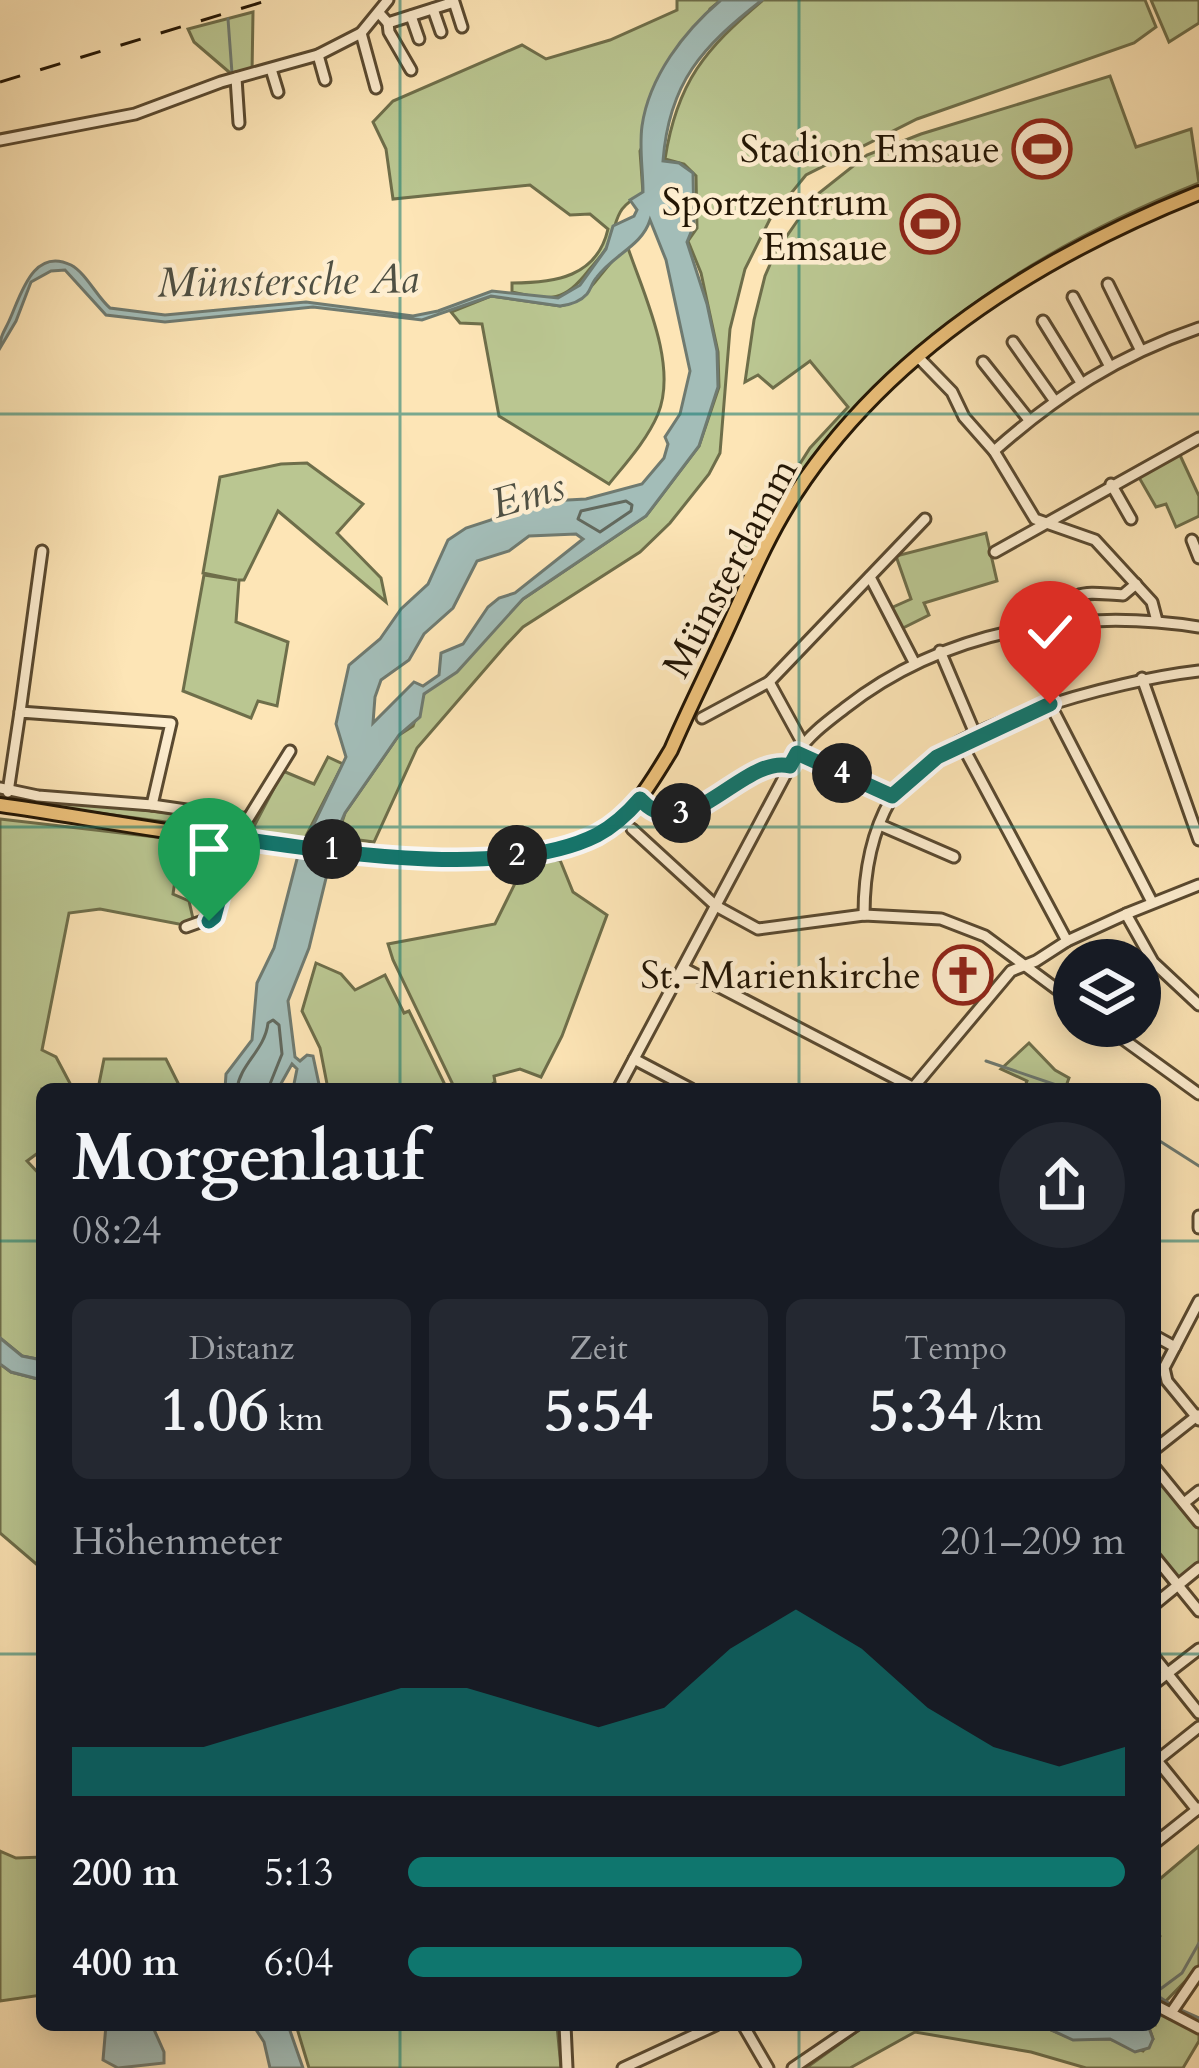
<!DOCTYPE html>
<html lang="de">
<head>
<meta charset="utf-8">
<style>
	:root { --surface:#171b24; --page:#242831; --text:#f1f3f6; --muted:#9ea1a6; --accent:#0f766e }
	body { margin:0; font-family:Cardo,serif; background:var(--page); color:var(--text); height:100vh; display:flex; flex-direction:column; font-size:45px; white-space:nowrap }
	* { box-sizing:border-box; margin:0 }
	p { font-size:39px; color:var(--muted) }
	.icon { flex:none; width:66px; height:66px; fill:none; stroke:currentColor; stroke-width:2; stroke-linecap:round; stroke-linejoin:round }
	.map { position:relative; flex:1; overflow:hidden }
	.panel { position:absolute; left:36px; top:1083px; width:1125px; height:948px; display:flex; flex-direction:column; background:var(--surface); border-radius:18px; box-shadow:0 6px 30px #0003 }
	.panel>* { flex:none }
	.fabs { position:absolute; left:1053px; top:939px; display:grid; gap:24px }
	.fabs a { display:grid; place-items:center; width:108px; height:108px; border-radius:50%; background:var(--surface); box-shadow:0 6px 30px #0003; font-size:60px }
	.pin { position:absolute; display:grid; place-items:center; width:102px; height:102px; color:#fff; margin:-123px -51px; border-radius:50% 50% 50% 0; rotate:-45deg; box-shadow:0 0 12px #0007 }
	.pin .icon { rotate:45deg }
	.km { position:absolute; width:60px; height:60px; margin:-30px; border-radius:50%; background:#222; color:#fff; font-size:33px; line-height:60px; text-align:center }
	.round { display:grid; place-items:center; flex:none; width:126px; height:126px; border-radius:63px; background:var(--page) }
	.headline { display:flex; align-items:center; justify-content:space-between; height:204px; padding:0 36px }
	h1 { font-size:66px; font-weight:800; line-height:90px }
	.figures { display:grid; grid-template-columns:repeat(3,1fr); gap:18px; height:204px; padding:12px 36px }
	.figures div { display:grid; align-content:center; border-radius:18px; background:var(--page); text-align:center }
	.figures b { font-size:60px; font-weight:800 }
	.figures small { font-size:33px; font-weight:400 }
	.figures p { font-size:33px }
	.chart { height:336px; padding:24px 36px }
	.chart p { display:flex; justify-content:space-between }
	.chart svg { width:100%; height:216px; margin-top:12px; fill:var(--accent); opacity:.7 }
	ul { padding:0 36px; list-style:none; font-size:39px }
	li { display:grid; grid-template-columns:192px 144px 1fr; align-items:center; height:90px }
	li i { height:30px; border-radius:15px; background:var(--accent) }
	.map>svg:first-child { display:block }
	.green { fill:#bac691; stroke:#6e6e4a; stroke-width:3 }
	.water { fill:#a3bdb8; stroke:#6f7a70; stroke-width:3; fill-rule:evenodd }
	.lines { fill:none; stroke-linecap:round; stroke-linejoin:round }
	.shore { stroke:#62695e; stroke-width:3 }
	.stream { stroke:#6f7a70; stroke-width:3 }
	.minor-casing { stroke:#594930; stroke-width:15 }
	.major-casing { stroke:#221504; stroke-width:18 }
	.minor { stroke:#feeed0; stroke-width:9 }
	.major { stroke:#eec27b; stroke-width:12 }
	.rail { stroke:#221504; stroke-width:3; stroke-dasharray:21 21; stroke-linecap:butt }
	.route-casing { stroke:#fff; stroke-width:24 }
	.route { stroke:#0f766e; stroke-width:15 }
	.grid { fill:none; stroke:#0f766e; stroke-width:3; stroke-opacity:0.55 }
	.labels { text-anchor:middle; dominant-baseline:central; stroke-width:9; stroke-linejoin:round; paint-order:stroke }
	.poi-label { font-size:39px; fill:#221504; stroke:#feeed0; text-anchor:end }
	.street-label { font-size:39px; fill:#221504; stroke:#feeed0 }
	.water-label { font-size:42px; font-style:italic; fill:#4f5043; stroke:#feeed0 }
</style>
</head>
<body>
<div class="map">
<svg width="1199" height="2068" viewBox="0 0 1199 2068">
	<rect width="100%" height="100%" fill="#fde5b6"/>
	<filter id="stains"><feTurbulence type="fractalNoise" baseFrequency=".00167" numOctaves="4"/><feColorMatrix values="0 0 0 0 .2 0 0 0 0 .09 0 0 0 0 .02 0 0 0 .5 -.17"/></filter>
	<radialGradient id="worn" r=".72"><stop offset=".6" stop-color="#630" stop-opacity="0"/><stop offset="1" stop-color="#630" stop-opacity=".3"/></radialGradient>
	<g class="green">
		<path d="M677 0H721L710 9 640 151 643 193C612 210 620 219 607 247 602 256 595 262 589 270 564 302 552 301 512 292V283C555 283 597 277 608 229L590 214 570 215 530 185 393 199 386 149 373 122 393 101 522 45 546 59 610 40 677 10Z"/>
		<path d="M763 0H1145L1156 27 1134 43 917 119 806 175 770 219 745 269 730 329 720 453 709 474 670 523 640 552 523 627 506 645 417 748 374 842 337 837 345 813 399 735 413 726 424 694 523 599 646 516 699 446 719 387 718 352 701 273 688 241 697 228 696 176 684 164 665 159C677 82 705 49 763 0Z"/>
		<polygon points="1151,0 1199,0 1199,23 1169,42"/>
		<polygon points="253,12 252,74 236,78 194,42 188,29"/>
		<path d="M1110 76 1136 147 1191 129 1199 183C1029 251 899 339 792 489L787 484 810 448 848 407 810 361 773 388 758 375 745 382 754 320 765 276 775 253 814 197 867 155 921 134Z"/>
		<path d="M628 248C644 295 678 365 658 414 647 440 626 463 609 484L499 416 482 324 460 323 451 312 491 296 560 306C593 300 600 265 628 248Z"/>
		<polygon points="1179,453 1199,496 1199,516 1176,527 1166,504 1156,507 1137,474"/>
		<polygon points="307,463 363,504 337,533 381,578 386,602 278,511 244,580 239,580 236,622 288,642 277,706 258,701 251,718 183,691 204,575 237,580 203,573 220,477 281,464"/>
		<polygon points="779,490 784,501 737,591 728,593 708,632 700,635 712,598 726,583 749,526 755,532"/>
		<polygon points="986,533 997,581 924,603 929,615 901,629 891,608 911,599 896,556"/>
		<polygon points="328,757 343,764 305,838 251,832 283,771 314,784"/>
		<polygon points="0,793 236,821 237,826 234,831 0,800"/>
		<polygon points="0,819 225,845 223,851 210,860 178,860 173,894 189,901 194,923 184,925 100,909 69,913 42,1050 56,1057 73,1089 42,1089 42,1150 27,1161 42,1177 42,1360 22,1356 0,1338"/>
		<polygon points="560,860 573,892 607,915 562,1036 541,1077 520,1069 494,1076 495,1082 486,1089 455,1089 393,960 388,944 495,924 525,863"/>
		<polygon points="316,963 341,974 355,990 385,975 404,1013 409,1011 447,1089 328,1089 320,1048 302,1011"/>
		<polygon points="1029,1043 1055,1070 1069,1078 1065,1089 1024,1089 1027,1081 1001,1069"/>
		<polygon points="104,1059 166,1059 181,1089 98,1089"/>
		<polygon points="0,1364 11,1372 42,1380 42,1569 0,1533"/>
		<polygon points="1155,1471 1199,1525 1199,1566 1179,1579 1155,1552"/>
		<polygon points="1199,1846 1199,1967 1163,2004 1155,2001 1155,1945 1160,1936 1155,1929 1155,1883"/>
		<polygon points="0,1851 16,1858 42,1857 42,1995 0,2001"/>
		<polygon points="1155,2011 1199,2033 1199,2041 1183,2068 1086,2068 1031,2052 915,2032 850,2068 806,2068 866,2025 1016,2025 1049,2029 1073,2039 1110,2039 1143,2051 1153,2039 1148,2025 1155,2025"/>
		<polygon points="296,2025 557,2025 561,2068 309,2068"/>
	</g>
	<g class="water">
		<path d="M721 0H762C702 47 669 82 663 161L679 163 693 173 694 225 687 242 707 304 717 351 718 387 699 446 646 516 523 599 457 672 424 694 420 717 399 735 345 813 338 829 309 948 288 1001 295 1057 300 1061 307 1055 313 1056 320 1089H293L297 1069 292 1064 278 1089H225L226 1074 252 1040 257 983 274 948 297 859 346 757 336 724 349 665 380 639 401 609 428 584 448 540 466 528 491 520 513 503 586 499 642 484 664 458 668 444 665 437 680 414 690 371 666 260 650 220C642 246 613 255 597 277 592 282 591 289 587 294 580 302 569 305 560 306L491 296 422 320 313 307 165 322 106 315 65 270 51 271 31 282 16 321 0 348C0 336 4 332 9 321 20 298 32 246 71 265 86 273 97 297 110 308L165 315 306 302 413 316 438 311 492 291 558 298 580 285 606 249 613 226 634 216 637 210 630 200 643 192C643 170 639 148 642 126 649 77 684 31 721 0ZM576 534 583 539 515 593 499 598 488 607 463 644 441 653 439 675 423 686 414 682 373 723 375 697 381 680 409 660 424 634 453 608 477 561 509 551 529 536Z"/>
		<polygon points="0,1338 22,1356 42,1360 42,1380 11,1372 0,1364"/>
		<polygon points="106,2025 152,2025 164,2052 164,2063 118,2068 103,2060"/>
		<polygon points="253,2025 288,2025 303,2068 270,2068 264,2042"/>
		<polygon points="1016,2025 1148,2025 1153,2039 1149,2048 1135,2052 1110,2039 1073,2040 1049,2029"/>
	</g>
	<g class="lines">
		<g class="shore">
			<polygon points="626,501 632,505 631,511 600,532 578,519 581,511"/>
			<path d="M237 1089C240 1064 265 1050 268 1023L273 1020 279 1025 282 1054 268 1089"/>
		</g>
		<g class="stream">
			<polyline points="228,19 232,73"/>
			<polyline points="986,1061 1068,1089"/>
			<polyline points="1155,1138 1199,1166"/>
			<polyline points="1155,1993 1182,1973 1199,1943"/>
			<polyline points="1155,1994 1170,2004"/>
			<polyline points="1179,2009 1199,2018"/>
		</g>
		<defs>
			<g id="minor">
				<polyline points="433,9 441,32"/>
				<polyline points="379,13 388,23 454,2 462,27"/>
				<polyline points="411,16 419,39"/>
				<polyline points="388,23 389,32 411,70"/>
				<polyline points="361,33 376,88"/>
				<polyline points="318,55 325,80"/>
				<polyline points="271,69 278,92"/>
				<polyline points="236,78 239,123"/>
				<polyline points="0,140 135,114 221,82 318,55 361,33 388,0"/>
				<polyline points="1108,284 1140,349"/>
				<polyline points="1073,297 1109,365"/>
				<polyline points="1043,321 1080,381"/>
				<polyline points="1013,342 1054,400"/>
				<polyline points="918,357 952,392 964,417 994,451 1035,519 1095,540 1152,602 1157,621"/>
				<polyline points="983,362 1029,420"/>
				<path d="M994 451C1057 395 1119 355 1199 328"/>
				<polyline points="1111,484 1131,519"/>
				<polyline points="1192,540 1199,558"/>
				<polyline points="995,552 1199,438"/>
				<polyline points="870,577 914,662"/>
				<path d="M1057 625C1066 584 1093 594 1123 595L1136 584"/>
				<polyline points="940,651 976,736"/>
				<polyline points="1142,678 1199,840"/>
				<polyline points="769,682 803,744"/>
				<polyline points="1050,704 1152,902"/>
				<polyline points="20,712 42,551"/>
				<polyline points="702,718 769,682 925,519"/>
				<polyline points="961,743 1067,941"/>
				<polyline points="797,753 892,796"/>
				<polyline points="0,788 38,796 152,805 248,819 290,751"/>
				<polyline points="8,792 20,712 171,723 152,805"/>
				<path d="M639 799C687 851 743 754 790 766"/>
				<polyline points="880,825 954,857"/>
				<polyline points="632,829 716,906 758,929 864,915 941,919 985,936 1074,1002"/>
				<polyline points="1126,914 1153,962 1199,1005"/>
				<path d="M864 915C864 875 870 835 891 799 933 726 1120 680 1199 671"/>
				<polyline points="186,927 214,917 235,838"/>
				<polyline points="683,968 916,1089"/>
				<polyline points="1105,1026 1199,1094"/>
				<polyline points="634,1059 691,1089"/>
				<path d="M618 1089 797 753C810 734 827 722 845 708 943 631 1076 607 1199 627"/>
				<polyline points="912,1089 1011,971 1036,961 1067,941 1126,914 1199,885"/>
				<polyline points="1199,1216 1199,1228"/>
				<polyline points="1199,1301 1164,1368 1167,1381 1199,1420"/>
				<polyline points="1155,1336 1175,1347"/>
				<polyline points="1155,1449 1198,1415"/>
				<polyline points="1155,1468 1199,1522"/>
				<polyline points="1184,1503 1199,1491"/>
				<polyline points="1155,1557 1199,1611"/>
				<polyline points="1155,1604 1199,1568"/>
				<polyline points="1155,1658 1199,1713"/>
				<polyline points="1155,1683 1199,1649"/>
				<polyline points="1155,1758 1197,1810"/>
				<polyline points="1155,1762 1199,1727"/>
				<polyline points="1155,1843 1199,1808"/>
				<polyline points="1155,2005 1199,2028"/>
				<polyline points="1171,2013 1199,1972"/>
				<polyline points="565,2025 567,2068"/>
				<polyline points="743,2025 768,2068"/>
				<polyline points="623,2068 716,2025"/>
				<polyline points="793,2068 856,2025"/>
			</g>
			<path id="major" d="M0 805C138 824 484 896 601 833 634 814 652 781 671 750 689 708 710 667 729 625 749 581 768 535 795 494 890 349 1041 256 1199 193"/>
		</defs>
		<use href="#minor" class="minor-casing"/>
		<use href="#major" class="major-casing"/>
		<use href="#minor" class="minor"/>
		<use href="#major" class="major"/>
		<polyline class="rail" points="0,82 269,0"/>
	</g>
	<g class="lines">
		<defs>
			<path id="route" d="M209 921 214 917 235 838C332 852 508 880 597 835 614 826 627 814 640 799 687 851 743 754 790 766L797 753 892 796 937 757 1050 704"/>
		</defs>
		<use href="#route" class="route-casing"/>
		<use href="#route" class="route"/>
	</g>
	<path class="grid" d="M400 0V1089M799 0V1089M0 414H1199M0 827H1199M0 1241H42M1155 1241H1199M0 1654H42M1155 1654H1199M400 2025V2068M799 2025V2068"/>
	<defs>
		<symbol id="stadium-ring" viewBox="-11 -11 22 22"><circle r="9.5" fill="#feeed0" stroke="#8f2418" stroke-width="1.5"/><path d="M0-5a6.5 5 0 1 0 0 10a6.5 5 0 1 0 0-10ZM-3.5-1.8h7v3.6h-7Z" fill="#8f2418"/></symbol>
		<symbol id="church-ring" viewBox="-11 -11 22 22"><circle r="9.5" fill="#feeed0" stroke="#8f2418" stroke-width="1.5"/><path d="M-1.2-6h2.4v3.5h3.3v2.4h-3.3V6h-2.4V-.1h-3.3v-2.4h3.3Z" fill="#8f2418"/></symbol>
	</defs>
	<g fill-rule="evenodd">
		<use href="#stadium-ring" x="1009" y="116" width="66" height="66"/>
		<use href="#stadium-ring" x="897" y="191" width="66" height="66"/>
		<use href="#church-ring" x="930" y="942" width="66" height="66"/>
	</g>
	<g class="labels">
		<g class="poi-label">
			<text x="1000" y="149">Stadion Emsaue</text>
			<text x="888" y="202">Sportzentrum<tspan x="888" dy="45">Emsaue</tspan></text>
			<text x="921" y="975">St.-Marienkirche</text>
		</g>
		<g class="street-label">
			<text transform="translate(730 568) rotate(-62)">Münsterdamm</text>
		</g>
		<g class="water-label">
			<text transform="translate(288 281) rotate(-1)">Münstersche Aa</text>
			<text transform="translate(528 495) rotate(-16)">Ems</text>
		</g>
	</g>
	<rect width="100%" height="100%" filter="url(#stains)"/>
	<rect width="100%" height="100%" fill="url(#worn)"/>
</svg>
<div class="fabs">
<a><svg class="icon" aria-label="layers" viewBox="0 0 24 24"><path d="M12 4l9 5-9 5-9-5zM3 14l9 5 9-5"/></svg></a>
</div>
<div class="pin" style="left:209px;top:921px;background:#1e9e55"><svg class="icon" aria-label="arrive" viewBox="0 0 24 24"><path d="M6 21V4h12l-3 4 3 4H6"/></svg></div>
<div class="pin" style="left:1050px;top:704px;background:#d93025"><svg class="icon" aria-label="check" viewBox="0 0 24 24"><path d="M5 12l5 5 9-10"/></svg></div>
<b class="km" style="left:332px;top:849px">1</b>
<b class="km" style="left:517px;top:855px">2</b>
<b class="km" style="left:681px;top:813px">3</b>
<b class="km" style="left:842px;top:773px">4</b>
<section class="panel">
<div class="headline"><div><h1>Morgenlauf</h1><p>08:24</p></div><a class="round"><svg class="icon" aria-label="share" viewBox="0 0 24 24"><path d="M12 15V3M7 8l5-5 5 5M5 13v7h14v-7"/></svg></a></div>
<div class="figures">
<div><p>Distanz</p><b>1.06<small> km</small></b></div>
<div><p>Zeit</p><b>5:54</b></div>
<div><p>Tempo</p><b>5:34<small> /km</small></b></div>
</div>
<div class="chart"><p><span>Höhenmeter</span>201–209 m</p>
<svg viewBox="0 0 160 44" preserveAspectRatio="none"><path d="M0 44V34L10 34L20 34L30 30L40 26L50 22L60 22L70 26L80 30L90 26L100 14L110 6L120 14L130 26L140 34L150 38L160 34V44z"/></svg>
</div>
<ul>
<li><b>200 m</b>5:13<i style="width:100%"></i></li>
<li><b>400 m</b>6:04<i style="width:55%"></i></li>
</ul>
</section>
</div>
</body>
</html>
